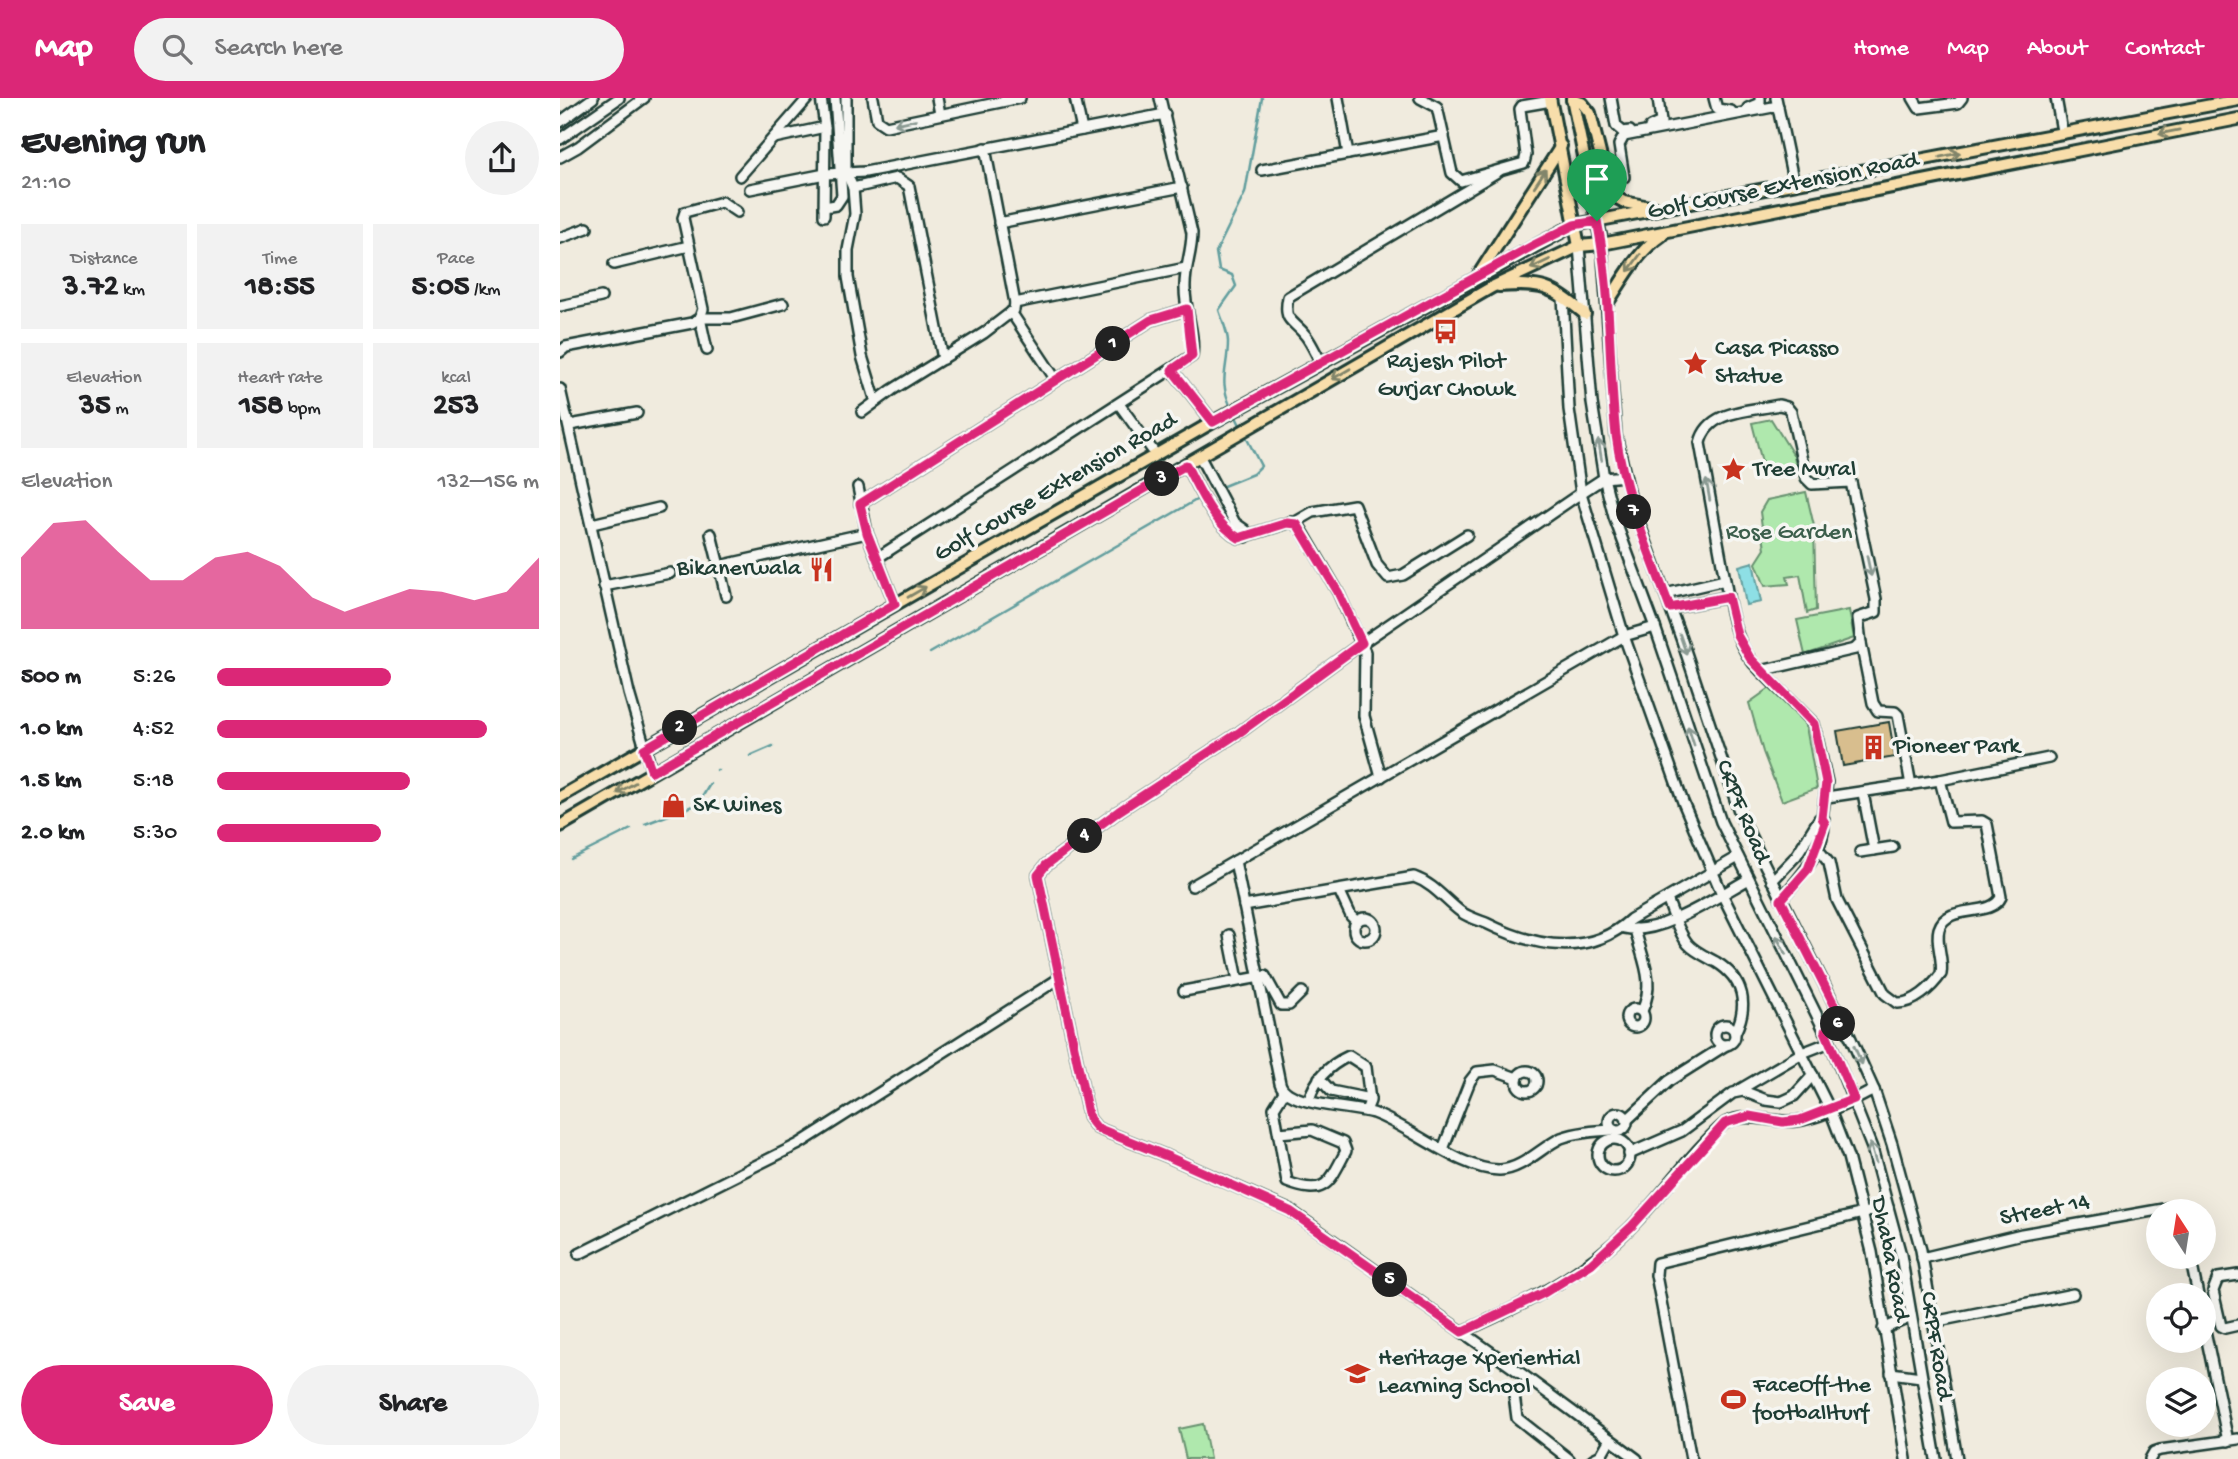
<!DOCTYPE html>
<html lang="en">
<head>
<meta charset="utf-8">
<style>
	:root { --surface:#fff; --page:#f2f2f2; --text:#202124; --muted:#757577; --accent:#db2777 }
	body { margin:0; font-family:"Gochi Hand",sans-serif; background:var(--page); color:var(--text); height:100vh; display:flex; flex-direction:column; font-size:26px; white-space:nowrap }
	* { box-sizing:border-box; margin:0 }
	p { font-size:23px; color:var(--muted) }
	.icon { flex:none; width:38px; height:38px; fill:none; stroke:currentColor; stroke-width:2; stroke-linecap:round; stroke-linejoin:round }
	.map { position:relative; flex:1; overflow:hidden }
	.sheet { display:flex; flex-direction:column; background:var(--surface); width:560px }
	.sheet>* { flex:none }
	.needle { width:46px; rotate:348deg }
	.fabs { position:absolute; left:1586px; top:1101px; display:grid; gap:14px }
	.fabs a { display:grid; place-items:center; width:70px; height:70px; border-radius:50%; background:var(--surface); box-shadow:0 7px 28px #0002; font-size:35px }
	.pin { position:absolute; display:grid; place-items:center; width:60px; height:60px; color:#fff; margin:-72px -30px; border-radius:50% 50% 50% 0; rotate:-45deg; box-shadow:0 0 7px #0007 }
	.pin .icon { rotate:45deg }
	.km { position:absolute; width:35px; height:35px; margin:-18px; border-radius:50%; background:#222; color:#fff; font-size:19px; line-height:35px; text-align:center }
	.round { display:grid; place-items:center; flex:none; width:74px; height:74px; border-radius:37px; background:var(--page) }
	.overview { display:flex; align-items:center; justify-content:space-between; height:119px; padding:0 21px }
	h1 { font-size:38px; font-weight:800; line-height:52px }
	.stats { display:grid; grid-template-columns:repeat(3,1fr); gap:10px; height:119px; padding:7px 21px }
	.stats div { display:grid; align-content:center; border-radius:0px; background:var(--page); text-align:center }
	.stats b { font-size:30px; font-weight:800 }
	.stats small { font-size:19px; font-weight:400 }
	.stats p { font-size:19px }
	.chart { height:196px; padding:14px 21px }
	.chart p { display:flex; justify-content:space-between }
	.chart svg { width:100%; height:126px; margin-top:7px; fill:var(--accent); opacity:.7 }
	.button { display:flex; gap:14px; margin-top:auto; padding:14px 21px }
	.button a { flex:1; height:80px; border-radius:42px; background:var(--accent); color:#fff; font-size:28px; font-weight:800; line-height:80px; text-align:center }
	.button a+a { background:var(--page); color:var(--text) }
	ul { padding:0 21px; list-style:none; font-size:23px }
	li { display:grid; grid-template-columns:112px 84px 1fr; align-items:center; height:52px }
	li i { height:18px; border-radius:9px; background:var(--accent) }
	header { display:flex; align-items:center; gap:42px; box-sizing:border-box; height:98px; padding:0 35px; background:var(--accent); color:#fff }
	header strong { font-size:33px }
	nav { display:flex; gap:38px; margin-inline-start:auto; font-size:24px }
	.search { width:490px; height:63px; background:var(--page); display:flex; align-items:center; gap:18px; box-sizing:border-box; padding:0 24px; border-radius:38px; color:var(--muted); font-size:26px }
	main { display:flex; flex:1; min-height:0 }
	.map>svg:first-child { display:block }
	.green { fill:#afe8ad; stroke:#679270; stroke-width:2 }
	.water { fill:#8edfe5; stroke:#629e9e; stroke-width:2 }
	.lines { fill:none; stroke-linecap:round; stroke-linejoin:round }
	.stream { stroke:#629e9e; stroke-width:2.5 }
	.building { fill:#d8be8e; stroke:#1f3d34; stroke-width:2 }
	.minor-casing { stroke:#1f3d34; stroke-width:14 }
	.major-casing { stroke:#1f3d34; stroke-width:16 }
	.minor { stroke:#f6f6f2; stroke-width:9 }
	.major { stroke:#f8deab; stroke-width:10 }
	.oneway { stroke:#8a9a93 }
	.oneway2 { stroke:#81856a }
	.route-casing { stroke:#fff; stroke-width:14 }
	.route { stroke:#db2777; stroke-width:9 }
	.labels { text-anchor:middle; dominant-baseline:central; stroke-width:7; stroke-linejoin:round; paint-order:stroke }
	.street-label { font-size:24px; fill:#1f3d34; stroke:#f6f6f2 }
	.poi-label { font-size:24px; fill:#1f3d34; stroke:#f6f6f2; text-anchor:start }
	.park-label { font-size:24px; fill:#3c5f4c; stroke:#f6f6f2 }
</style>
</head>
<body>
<header>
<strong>Map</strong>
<div class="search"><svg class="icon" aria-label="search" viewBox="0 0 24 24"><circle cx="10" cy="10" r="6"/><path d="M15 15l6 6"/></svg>Search here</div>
<nav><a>Home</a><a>Map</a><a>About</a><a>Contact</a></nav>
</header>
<main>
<section class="sheet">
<div class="overview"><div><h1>Evening run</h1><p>21:10</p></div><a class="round"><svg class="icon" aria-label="share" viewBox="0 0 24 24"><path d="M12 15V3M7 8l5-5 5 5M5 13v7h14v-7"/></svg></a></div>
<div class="stats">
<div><p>Distance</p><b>3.72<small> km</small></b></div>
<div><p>Time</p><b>18:55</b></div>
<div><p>Pace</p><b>5:05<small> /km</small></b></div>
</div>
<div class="stats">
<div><p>Elevation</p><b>35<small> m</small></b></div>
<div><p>Heart rate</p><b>158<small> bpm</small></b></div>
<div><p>kcal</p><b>253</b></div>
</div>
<div class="chart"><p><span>Elevation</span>132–156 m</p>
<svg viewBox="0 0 160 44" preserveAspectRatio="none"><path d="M0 44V19L10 7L20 6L30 17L40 27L50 27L60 19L70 17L80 22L90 33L100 38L110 34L120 30L130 31L140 34L150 31L160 19V44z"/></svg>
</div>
<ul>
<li><b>500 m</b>5:26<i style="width:54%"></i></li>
<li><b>1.0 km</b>4:52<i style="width:84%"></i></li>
<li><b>1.5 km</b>5:18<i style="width:60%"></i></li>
<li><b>2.0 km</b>5:30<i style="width:51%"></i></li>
</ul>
<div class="button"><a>Save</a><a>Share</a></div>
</section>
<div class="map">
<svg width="1678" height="1361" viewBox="0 0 1678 1361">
	<rect width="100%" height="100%" fill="#f0ebde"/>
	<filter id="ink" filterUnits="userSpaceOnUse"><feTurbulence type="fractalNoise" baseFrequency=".0143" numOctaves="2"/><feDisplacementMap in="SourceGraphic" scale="14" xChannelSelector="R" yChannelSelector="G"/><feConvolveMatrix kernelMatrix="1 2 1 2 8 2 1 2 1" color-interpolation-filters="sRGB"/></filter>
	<g filter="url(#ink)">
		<g class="green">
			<polygon points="1211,321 1234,358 1237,373 1205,376 1192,325"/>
			<polygon points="1246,394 1254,428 1256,512 1247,515 1240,477 1227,479 1229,486 1205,488 1196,465 1205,451 1200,414 1207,402"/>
			<polygon points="1289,512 1294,540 1245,557 1237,522"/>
			<polygon points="1210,590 1244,617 1257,690 1222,703 1203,654 1189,605"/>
			<polygon points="643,1326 650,1361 626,1361 619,1331"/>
		</g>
		<polygon class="water" points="1193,464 1201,504 1186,507 1179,468"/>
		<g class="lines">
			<g class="stream">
				<path d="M671 309C658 282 668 271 668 244 668 234 662 222 659 212L676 188 672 177 659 172 656 154 685 95 702 0"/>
				<polyline points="674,315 682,331"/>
				<polyline points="661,389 693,376 701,368 685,337"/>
				<polyline points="370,555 638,401"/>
				<polyline points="190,658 213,648"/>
				<polyline points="157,672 158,672"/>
				<polyline points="85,726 138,706 150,686"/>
				<polyline points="11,761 71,731"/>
			</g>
		</g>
		<polygon class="building" points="1329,624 1335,659 1283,668 1277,633"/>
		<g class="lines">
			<defs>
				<g id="minor">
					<polyline points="261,0 265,29 264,118"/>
					<polyline points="286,0 286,74 293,90 295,116 288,152 288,179 302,258 316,304"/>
					<polyline points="313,0 317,22 326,28 460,0"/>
					<polyline points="377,0 380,16"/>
					<polyline points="515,0 522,32"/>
					<polyline points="778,0 788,56"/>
					<polyline points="860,0 877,9 892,75 901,83 964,65 966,57 960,11 962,8 991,3"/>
					<polyline points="1051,0 1056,28 1063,34 1070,33"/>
					<polyline points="1154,0 1157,11 1171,13"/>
					<polyline points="1216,0 1234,86"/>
					<polyline points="1353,0 1359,10 1398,5 1402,0"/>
					<polyline points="1496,0 1502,33"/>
					<polyline points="1188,10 1200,5 1200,0"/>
					<polyline points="0,24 33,0"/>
					<polyline points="1090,29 1101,24 1098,0"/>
					<polyline points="214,40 265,29"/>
					<polyline points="0,41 59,0"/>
					<polyline points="0,59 18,49 84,0"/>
					<polyline points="702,72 884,38"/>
					<polyline points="180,78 248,0"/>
					<polyline points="1064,79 1059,47 1064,38 1218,8"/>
					<polyline points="293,90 337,80 349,88 383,261"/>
					<polyline points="190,91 265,76 305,74 605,16"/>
					<polyline points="264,109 276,107 282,98 275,0"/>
					<polyline points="439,125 622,89"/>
					<polyline points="0,140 27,130"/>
					<polyline points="1042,146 1056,337 1071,402 1121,540 1181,719 1288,934 1314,992 1332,1046 1361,1152 1397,1361"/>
					<polyline points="1019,148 1032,305 1044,380 1054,419 1095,529 1161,724 1270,944 1312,1050 1341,1157 1376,1361"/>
					<polyline points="54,166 129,148"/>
					<polyline points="1003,199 1009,311 1021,395 1064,538 1123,704 1162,796 1270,1012 1288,1059 1312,1154 1346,1361"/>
					<polyline points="455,205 626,170"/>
					<polyline points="0,208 41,199"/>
					<polyline points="451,214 496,282"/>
					<polyline points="147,252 140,220 171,220 223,206"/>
					<polyline points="0,254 6,249 132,225 140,220 143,211 123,120 125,114 162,104 177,114"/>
					<path d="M761 264C756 256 752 246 746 238 733 221 723 225 728 199L939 73"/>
					<polyline points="612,272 653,324"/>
					<polyline points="0,291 69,595 92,674"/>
					<polyline points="559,306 596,357"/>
					<polyline points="302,314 332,292 424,235 454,212 455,205 425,50"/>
					<polyline points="10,327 77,315"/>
					<polyline points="640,359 675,425 685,432 686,439"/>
					<path d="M626 367C640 393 653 425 679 440L731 424 740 429 778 494 805 554 804 618 821 679"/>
					<polyline points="1065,378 1044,380 1021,395 802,545 680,634 559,713 486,767 478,777 529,1020 537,1030 609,1059 731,1113 959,1274 1077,1361"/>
					<polyline points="298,389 307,435 335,506"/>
					<polyline points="300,406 591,222 627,211"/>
					<polyline points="734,425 753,414 794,407 817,467 828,480 843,477 907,437"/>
					<polyline points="32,426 99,410"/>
					<polyline points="151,436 159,468 307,435"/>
					<path d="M317 460 632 258C635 235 625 213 625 191 624 171 632 155 632 135L600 0"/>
					<polyline points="159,468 166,498"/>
					<polyline points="44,488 110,475"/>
					<path d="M1105 496 1165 482 1140 345C1148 311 1191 313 1219 307L1227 309 1231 314 1246 380 1252 386 1291 384 1316 501V514L1298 520 1301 545 1295 551 1201 573C1175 550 1171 514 1165 482"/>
					<polyline points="1110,510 1168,499"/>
					<polyline points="1301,545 1313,605 1318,613 1335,614 1338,617 1351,687"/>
					<polyline points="1201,573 1254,626 1267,684 1262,720"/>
					<polyline points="1303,695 1314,752"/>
					<polyline points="1267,699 1380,682 1489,660"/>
					<path d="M1257 750 1269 765 1277 802 1325 896 1337 905C1354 906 1372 889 1381 876 1384 861 1375 845 1379 831 1387 804 1431 821 1441 799L1427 726 1422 723 1391 724 1380 682"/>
					<polyline points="1300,754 1333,749"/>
					<path d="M675 763 720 985C726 1008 790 1008 813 1015 850 1028 902 1073 940 1072 961 1072 982 1049 1001 1040 1017 1034 1037 1033 1054 1032"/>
					<path d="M1212 783 1236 758 1259 721H1264C1266 753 1240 779 1221 801"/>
					<polyline points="632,788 1064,538 1095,529"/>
					<polyline points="779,792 791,818 797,824"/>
					<path d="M1107 801C1113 815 1118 834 1128 846 1135 854 1147 859 1156 864 1184 881 1189 907 1175 935"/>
					<path d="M684 808 854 779C874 786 885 802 901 814 908 819 918 822 926 825 974 849 1029 860 1071 821L1178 759"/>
					<circle cx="805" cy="831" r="11"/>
					<path d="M1064 830C1099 839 1158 798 1189 781"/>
					<path d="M1075 831C1082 862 1096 882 1082 913"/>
					<polyline points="669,837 678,882"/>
					<polyline points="624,893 705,878 721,907 729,907 742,894"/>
					<circle cx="1075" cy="920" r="9"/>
					<circle cx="1165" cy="937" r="10"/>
					<polyline points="1264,933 1283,924"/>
					<circle cx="967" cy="983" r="10"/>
					<polyline points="759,980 771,993 810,1001"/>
					<polyline points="1179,992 1242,955 1270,944"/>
					<path d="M749 1002C755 981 769 967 789 958L806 969 810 1003 806 1013"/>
					<circle cx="1058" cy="1024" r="9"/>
					<polyline points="1067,1022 1109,983 1166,947"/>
					<path d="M719 1035 752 1032 783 1045 786 1053C769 1085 766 1099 727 1084L714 1010 724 994"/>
					<circle cx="1054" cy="1057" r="16"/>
					<polyline points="883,1051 910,983 917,974 935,972 957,980"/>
					<polyline points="1069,1056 1122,1033 1173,995 1183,993 1206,1002 1221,1004 1234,998 1253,977"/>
					<polyline points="19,1156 239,1046 500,880"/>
					<polyline points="1630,1158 1638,1197"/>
					<polyline points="1362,1160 1462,1136 1609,1110 1616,1110 1618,1113"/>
					<polyline points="1678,1177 1658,1180 1653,1193 1661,1228 1665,1230 1678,1227"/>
					<polyline points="1643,1223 1668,1343"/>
					<polyline points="1373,1224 1513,1196"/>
					<polyline points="1323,1231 1351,1219"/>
					<path d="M902 1234C964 1207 1023 1177 1071 1129 1104 1096 1130 1055 1165 1025 1189 1012 1211 1026 1236 1023 1262 1020 1290 1004 1314 992"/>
					<polyline points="1331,1275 1361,1279"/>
					<polyline points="954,1297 957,1320 1009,1361"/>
					<polyline points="1033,1361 1041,1357 1050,1341"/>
					<polyline points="1131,1361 1096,1177 1097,1165 1328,1109"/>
					<polyline points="1590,1361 1594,1354 1600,1352 1678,1341"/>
				</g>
				<g id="major">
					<polyline points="990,0 1019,148"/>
					<polyline points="1012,0 1042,146"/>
					<polyline points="1012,2 1022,5 1030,15 1050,96 1064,104 1095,110"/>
					<polyline points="919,176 1001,48"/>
					<path d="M939 188C983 185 991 188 1025 216"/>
					<path d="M1048 204C1064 180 1078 153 1102 137"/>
					<polyline points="0,699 653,324 1014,127 1678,2"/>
					<polyline points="0,728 932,189 1019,148 1042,146 1678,21"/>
				</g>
			</defs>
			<use href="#minor" class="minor-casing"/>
			<use href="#major" class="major-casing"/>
			<use href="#minor" class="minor"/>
			<use href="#major" class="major"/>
		</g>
		<defs><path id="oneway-shaft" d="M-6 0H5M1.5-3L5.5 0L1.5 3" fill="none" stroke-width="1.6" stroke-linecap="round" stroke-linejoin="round" transform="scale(1.75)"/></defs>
		<g class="oneway">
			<use href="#oneway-shaft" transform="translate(345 24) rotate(167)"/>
			<use href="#oneway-shaft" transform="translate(1040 352) rotate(-99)"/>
			<use href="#oneway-shaft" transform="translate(1148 392) rotate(-100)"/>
			<use href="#oneway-shaft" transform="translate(1309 468) rotate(78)"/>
			<use href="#oneway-shaft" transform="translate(1123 546) rotate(71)"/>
			<use href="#oneway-shaft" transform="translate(1131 638) rotate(-108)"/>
			<use href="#oneway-shaft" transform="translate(1221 847) rotate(-117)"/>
			<use href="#oneway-shaft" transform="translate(1298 957) rotate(66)"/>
			<use href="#oneway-shaft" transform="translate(1313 1055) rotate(-107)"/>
		</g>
		<g class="oneway2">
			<use href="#oneway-shaft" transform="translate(1609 34) rotate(169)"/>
			<use href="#oneway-shaft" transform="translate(1390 57) rotate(-12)"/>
			<use href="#oneway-shaft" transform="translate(980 80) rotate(-57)"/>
			<use href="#oneway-shaft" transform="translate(1074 165) rotate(126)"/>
			<use href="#oneway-shaft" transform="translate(980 166) rotate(155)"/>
			<use href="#oneway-shaft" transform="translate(781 276) rotate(150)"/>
			<use href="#oneway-shaft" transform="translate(357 494) rotate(-30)"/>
			<use href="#oneway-shaft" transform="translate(66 690) rotate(150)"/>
		</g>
	</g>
	<g class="lines" filter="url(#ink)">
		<defs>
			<path id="route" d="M1037 123C1052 194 1048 265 1056 337 1064 397 1089 453 1110 510L1168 499 1177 537 1190 560 1254 626 1266 684 1262 720 1265 725 1248 771 1221 802 1283 924 1265 933 1294 1001 1240 1022 1223 1024 1189 1018 1165 1025 1072 1128 1031 1166 984 1195 902 1234 730 1113 609 1059 537 1030 529 1020 478 777 486 767 559 713 680 634 802 545 778 494 737 426 727 425 679 440C653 425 640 393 626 367L92 674 84 651 335 506 307 435 300 406 591 222 627 211 632 258 612 272 653 324 974 147 1014 127Z"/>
		</defs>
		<use href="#route" class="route-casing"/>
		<use href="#route" class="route"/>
	</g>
	<defs>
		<symbol id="bus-bare" viewBox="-9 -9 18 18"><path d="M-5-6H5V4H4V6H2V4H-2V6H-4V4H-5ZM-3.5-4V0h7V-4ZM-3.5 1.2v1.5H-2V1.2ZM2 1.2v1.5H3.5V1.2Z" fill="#c8321e" stroke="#f6f6f2" stroke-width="2.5" paint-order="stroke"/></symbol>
		<symbol id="sight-bare" viewBox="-9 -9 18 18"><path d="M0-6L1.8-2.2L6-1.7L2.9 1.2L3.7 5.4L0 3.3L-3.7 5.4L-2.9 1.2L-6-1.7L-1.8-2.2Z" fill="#c8321e" stroke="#f6f6f2" stroke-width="2.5" paint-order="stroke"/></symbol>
		<symbol id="restaurant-bare" viewBox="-9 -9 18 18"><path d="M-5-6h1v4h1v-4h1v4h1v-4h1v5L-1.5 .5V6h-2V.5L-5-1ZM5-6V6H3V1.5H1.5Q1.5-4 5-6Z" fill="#c8321e" stroke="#f6f6f2" stroke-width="2.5" paint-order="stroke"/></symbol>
		<symbol id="building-bare" viewBox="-9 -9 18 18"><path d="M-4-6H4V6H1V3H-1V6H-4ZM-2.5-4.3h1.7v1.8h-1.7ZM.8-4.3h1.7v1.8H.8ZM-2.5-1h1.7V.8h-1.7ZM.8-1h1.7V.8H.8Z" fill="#c8321e" stroke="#f6f6f2" stroke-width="2.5" paint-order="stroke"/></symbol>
		<symbol id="shop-bare" viewBox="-9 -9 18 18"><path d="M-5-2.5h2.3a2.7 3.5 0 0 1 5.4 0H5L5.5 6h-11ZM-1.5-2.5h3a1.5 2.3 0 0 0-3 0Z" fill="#c8321e" stroke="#f6f6f2" stroke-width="2.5" paint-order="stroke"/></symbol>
		<symbol id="school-bare" viewBox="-9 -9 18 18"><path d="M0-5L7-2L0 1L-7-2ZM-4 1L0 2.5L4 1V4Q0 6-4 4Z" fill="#c8321e" stroke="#f6f6f2" stroke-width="2.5" paint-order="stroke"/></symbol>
		<symbol id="stadium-bare" viewBox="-9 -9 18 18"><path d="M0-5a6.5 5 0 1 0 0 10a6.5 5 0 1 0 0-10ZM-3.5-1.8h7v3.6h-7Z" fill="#c8321e" stroke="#f6f6f2" stroke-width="2.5" paint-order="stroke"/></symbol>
	</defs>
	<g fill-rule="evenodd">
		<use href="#bus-bare" x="868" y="216" width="35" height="35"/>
		<use href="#sight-bare" x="1118" y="248" width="35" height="35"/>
		<use href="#sight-bare" x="1156" y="354" width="35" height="35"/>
		<use href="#restaurant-bare" x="244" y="454" width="35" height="35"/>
		<use href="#building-bare" x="1296" y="632" width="35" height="35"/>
		<use href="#shop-bare" x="96" y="690" width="35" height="35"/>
		<use href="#school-bare" x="780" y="1258" width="35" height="35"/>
		<use href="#stadium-bare" x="1156" y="1284" width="35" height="35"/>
	</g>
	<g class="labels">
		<g class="street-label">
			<text transform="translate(1223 89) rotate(-11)">Golf Course Extension Road</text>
			<text transform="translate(496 390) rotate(-30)">Golf Course Extension Road</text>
			<text transform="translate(1182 714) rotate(68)">CRPF Road</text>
			<text transform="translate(1485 1113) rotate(-11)">Street 14</text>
			<text transform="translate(1329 1161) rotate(79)">Dhaba Road</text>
			<text transform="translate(1375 1248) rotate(81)">CRPF Road</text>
		</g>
		<g class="poi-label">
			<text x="1155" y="251">Casa Picasso<tspan x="1155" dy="28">Statue</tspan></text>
			<text x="886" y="264" text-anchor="middle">Rajesh Pilot<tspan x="886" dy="28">Gurjar Chowk</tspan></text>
			<text x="1193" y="372">Tree Mural</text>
			<text x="241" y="471" text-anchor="end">Bikanerwala</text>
			<text x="1333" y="649">Pioneer Park</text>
			<text x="133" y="708">SK Wines</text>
			<text x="818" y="1261">Heritage Xperiential<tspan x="818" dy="28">Learning School</tspan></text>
			<text x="1193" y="1288">FaceOff-the<tspan x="1193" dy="28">footballturf</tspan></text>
		</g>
		<g class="park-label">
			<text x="1229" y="435">Rose Garden</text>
		</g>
	</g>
</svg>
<div class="fabs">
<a><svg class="needle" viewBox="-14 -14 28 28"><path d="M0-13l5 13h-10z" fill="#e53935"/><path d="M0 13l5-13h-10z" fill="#757577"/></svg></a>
<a><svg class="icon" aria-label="locate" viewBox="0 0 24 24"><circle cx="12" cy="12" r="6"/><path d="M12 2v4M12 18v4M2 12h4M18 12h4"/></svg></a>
<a><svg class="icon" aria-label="layers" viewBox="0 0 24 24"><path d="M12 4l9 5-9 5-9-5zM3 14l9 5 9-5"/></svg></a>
</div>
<div class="pin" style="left:1037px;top:123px;background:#1e9e55"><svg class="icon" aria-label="arrive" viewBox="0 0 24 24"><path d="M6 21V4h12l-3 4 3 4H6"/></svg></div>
<b class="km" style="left:553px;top:246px">1</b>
<b class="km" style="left:120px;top:630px">2</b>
<b class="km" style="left:602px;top:381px">3</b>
<b class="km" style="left:525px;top:738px">4</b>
<b class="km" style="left:830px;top:1182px">5</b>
<b class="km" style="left:1278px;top:926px">6</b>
<b class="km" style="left:1074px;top:414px">7</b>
</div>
</main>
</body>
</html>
